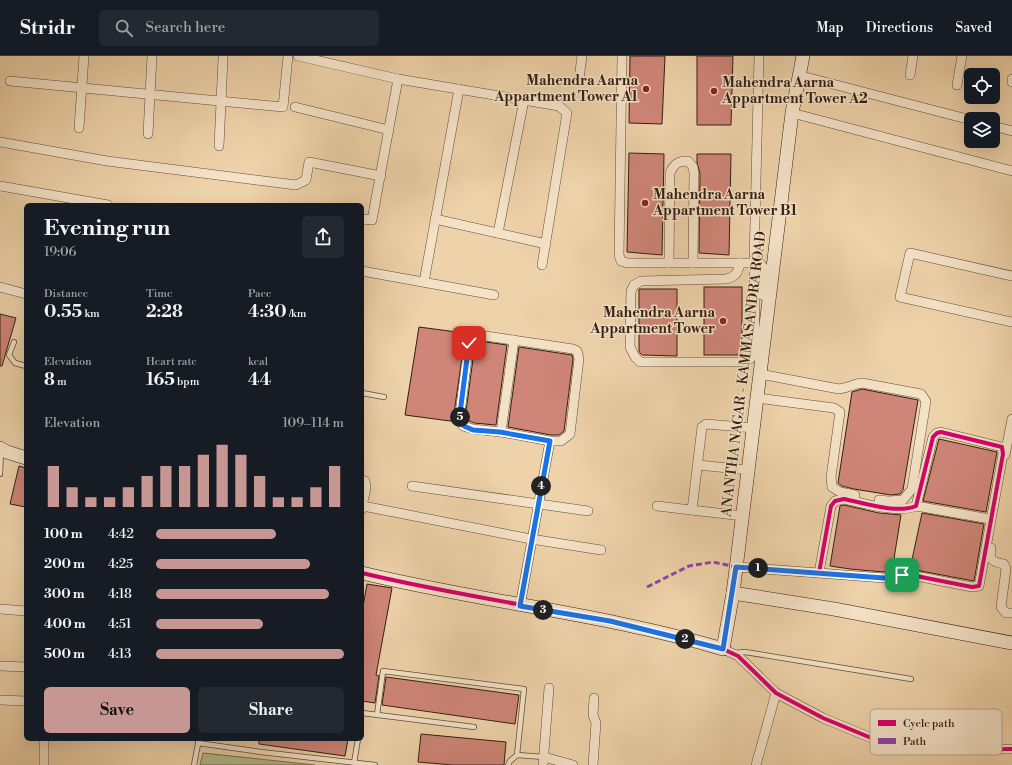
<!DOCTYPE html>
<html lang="en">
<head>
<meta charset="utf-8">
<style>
	:root { --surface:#171b24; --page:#242831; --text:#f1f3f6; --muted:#9ea1a6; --line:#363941; --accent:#c59692 }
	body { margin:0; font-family:"Libre Bodoni",serif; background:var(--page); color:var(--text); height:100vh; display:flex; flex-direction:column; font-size:15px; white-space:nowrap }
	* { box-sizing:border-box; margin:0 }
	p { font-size:13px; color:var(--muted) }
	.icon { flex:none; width:22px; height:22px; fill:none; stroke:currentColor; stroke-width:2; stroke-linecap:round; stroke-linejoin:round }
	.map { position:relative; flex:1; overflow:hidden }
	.sheet { position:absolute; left:24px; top:147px; width:340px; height:538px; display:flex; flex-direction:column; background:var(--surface); border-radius:6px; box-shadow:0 4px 16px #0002 }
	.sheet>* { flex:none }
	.fabs { position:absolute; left:964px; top:12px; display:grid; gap:8px }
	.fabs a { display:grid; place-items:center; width:36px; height:36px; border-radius:6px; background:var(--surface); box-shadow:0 4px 16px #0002; font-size:20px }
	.pin { position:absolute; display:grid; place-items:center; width:34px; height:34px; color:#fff; margin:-17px; border-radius:8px; box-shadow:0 2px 6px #0006 }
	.km { position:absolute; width:20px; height:20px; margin:-10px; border-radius:50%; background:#222; color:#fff; font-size:11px; line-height:20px; text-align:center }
	.round { display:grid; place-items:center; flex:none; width:42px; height:42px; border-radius:6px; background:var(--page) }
	.head { display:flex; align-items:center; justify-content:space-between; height:68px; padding:0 20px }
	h1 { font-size:22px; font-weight:700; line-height:30px }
	.stats { display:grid; grid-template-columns:repeat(3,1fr); gap:6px; height:68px; padding:4px 20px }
	.stats div { display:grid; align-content:center }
	.stats b { font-size:17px; font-weight:700 }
	.stats small { font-size:11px; font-weight:400 }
	.stats p { font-size:11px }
	.chart { height:112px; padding:8px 20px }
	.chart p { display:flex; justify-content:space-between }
	.chart svg { width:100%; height:72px; margin-top:4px; stroke:var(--accent); stroke-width:6 }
	.action { display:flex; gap:8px; margin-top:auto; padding:8px 20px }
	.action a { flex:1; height:46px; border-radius:6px; background:var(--accent); color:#111; font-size:16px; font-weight:700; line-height:46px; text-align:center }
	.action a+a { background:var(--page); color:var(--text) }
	ul { padding:0 20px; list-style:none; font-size:13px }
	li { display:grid; grid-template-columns:64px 48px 1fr; align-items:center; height:30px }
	li i { height:10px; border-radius:5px; background:var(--accent) }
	header { display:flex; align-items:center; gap:24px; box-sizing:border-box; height:56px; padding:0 20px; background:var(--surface); border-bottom:1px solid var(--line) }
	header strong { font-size:19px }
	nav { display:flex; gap:22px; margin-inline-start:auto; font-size:14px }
	.search { width:280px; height:36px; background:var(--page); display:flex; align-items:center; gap:10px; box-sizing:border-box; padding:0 14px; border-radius:6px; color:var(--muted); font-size:15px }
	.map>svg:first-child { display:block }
	.green { fill:#b4bd8c; stroke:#736e50 }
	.building { fill:#cf8578; stroke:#321f14 }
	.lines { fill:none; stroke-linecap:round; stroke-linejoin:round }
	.lane-casing { stroke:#614c39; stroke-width:6 }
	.street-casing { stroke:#614c39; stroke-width:10 }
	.secondary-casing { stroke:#321f14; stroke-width:14 }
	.lane { stroke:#f4e2c7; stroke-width:4.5 }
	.street { stroke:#f4e2c7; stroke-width:9 }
	.secondary { stroke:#f4e2c7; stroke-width:13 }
	.quiet { stroke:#8e44ad; stroke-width:3; stroke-dasharray:6 3; stroke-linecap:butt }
	.cycleway-casing { stroke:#f4e2c7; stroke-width:6 }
	.cycleway { stroke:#d6006c; stroke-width:4 }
	.route-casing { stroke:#fff; stroke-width:8 }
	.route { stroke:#1a73e8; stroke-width:5 }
	.poi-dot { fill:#8f2418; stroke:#f4e2c7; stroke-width:1.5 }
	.labels { text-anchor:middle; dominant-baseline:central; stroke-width:3; stroke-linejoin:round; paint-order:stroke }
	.poi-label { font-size:14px; font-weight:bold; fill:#321f14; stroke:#f4e2c7; text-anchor:end }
	.street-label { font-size:14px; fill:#321f14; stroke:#f4e2c7 }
	.key { fill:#f4e2c7; stroke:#baa891; stroke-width:1 }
	.key-label { font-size:11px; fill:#321f14 }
</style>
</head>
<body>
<header>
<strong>Stridr</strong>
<div class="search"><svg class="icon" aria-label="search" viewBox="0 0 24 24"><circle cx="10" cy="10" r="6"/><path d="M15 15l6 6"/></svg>Search here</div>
<nav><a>Map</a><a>Directions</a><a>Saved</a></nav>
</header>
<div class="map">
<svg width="1012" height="709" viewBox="0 0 1012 709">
	<rect width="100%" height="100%" fill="#eed2a9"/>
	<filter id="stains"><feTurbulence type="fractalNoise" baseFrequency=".005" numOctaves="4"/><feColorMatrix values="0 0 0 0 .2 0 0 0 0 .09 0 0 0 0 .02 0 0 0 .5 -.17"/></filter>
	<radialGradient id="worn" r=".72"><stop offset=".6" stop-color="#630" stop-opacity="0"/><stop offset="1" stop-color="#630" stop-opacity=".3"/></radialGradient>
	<polygon class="green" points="203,697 315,709 200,709"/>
	<g class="building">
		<polygon points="630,0 665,0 662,68 629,67"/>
		<polygon points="697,0 733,0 731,69 697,69"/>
		<polygon points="629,97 664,98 662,199 627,196"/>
		<polygon points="697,98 731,98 729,199 699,197 700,117 697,107"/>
		<rect x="704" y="231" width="38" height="68"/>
		<polygon points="639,233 677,233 677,300 642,299 640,297 639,295"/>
		<polygon points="0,258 16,262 2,310 0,310"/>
		<polygon points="419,271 464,277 463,281 465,281 453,364 450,365 405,359"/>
		<polygon points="479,285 507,289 496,369 474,367 465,363 475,288 476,286"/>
		<polygon points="519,291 572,299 573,303 564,375 559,379 551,379 508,371"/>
		<polygon points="862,333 918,344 903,434 900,438 891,439 854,433 842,430 838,427 852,336"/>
		<polygon points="939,383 997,396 986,456 923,445"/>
		<polygon points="19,410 26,412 26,451 10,448"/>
		<polygon points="844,449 879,457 901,459 892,515 884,516 850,513 830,510 840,450"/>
		<polygon points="922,457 984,468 974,525 910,513"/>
		<polygon points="367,528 392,532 376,619 379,620 375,647 362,645 362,556"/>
		<polygon points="386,621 519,639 515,668 382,649"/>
		<polygon points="421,678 506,686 504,709 453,709 418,706"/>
		<polygon points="259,683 348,683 345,700 259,688"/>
	</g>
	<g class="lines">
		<defs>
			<g id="lane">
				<polyline points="14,286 9,299 15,307 26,310"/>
				<polyline points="362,337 384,341"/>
				<polyline points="0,418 1,395"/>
				<polyline points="735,597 745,596 911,623"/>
				<polyline points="362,657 474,671"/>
				<polyline points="377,659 383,615 524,633 517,699"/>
				<polyline points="198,687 261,696 375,709"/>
				<polyline points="354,707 358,683"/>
				<polyline points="194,709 199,683"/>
				<polyline points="508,709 510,705 517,699 544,701"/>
			</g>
			<g id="street">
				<polyline points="298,0 398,23 559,50 567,57 542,209"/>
				<polyline points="622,0 619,199 621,205 627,207 760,207 763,211 762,239 770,242"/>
				<polyline points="798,19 971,64"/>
				<polyline points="910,19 913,0"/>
				<polyline points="579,23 582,0"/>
				<polyline points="10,25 283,51 288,0"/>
				<polyline points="1012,26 1012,23"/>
				<polyline points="957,29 962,0"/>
				<polyline points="295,51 389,74"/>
				<polyline points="792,57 1012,115"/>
				<polyline points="993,70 1012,75"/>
				<polyline points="79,72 84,0"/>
				<polyline points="148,78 152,0"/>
				<polyline points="0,86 107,105 296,129 306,124 309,106 381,120"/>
				<polyline points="219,90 223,2"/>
				<polyline points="0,130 108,149"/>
				<polyline points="362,163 372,164 398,23"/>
				<polyline points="435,163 546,188"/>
				<polyline points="498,177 524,44"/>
				<path d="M669 207 670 117C674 108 678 105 688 105L693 111 694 117 693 207"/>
				<path d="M740 207C738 217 735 221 726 223L641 225 634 229 631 235 630 291 635 301 640 306H743L750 303 755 297 754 207 759 0"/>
				<polyline points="362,215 494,239"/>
				<polyline points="1012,220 910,197 900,241 1012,266"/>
				<polyline points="424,226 459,33"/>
				<polyline points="0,231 26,238"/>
				<path d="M760 318 839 333C848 332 853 328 862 327L921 338 926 345 912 433 903 444 888 445 879 444"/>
				<polyline points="757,342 834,352 840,356 831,421 832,431 840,436 855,439"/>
				<polyline points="501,376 514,284"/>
				<polyline points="1005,399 1012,363"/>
				<polyline points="698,409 748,414"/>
				<polyline points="362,424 365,425 366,432 362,450"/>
				<polyline points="412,430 588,455"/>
				<polyline points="657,450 743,460"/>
				<polyline points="916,450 990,463"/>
				<polyline points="362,453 363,450 531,483 601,494"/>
				<polyline points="692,454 702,371 706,368 754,372"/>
				<path d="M991 492C989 504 992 506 1004 508L1006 513 1001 551 1006 557H1012"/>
				<path d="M736 511 819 517 831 450 835 445 844 443C864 447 897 458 916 450L933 381 937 377 941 376 1002 391 1003 398 979 530 972 531 911 519 884 522 819 517"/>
				<polyline points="520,550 550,385 501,376 473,373 463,370 459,365 469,287 471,281 479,279 573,293 577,295 579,303 570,378 561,385 550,385"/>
				<polyline points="0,553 26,555"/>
				<polyline points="723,593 738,600 776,637 823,662 893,691 915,694 1012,693"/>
				<polyline points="0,610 26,611"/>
				<polyline points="0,644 26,645"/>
				<polyline points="544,701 573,709"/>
				<polyline points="44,709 44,683"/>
				<polyline points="543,709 549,632"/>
				<polyline points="593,709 596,667 593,659 594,642"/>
				<polyline points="756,709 776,637"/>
			</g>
			<g id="secondary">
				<polyline points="0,392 7,396 26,402"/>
				<path d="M362 517C482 546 605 558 723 593L733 537 792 57 803 0"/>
				<polyline points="733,537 834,553 1012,587"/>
			</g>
		</defs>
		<use href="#lane" class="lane-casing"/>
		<use href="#street" class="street-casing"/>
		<use href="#secondary" class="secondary-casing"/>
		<use href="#lane" class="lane"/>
		<use href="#street" class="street"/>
		<use href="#secondary" class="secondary"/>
		<polyline class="quiet" points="647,531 689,510 713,506 736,511"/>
		<defs>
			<g id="cycleway">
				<path d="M736 511 819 517 831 450 835 445 844 443C864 447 897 458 916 450L933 381 937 377 941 376 1002 391 1003 398 979 530 972 531 911 519 884 522 819 517"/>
				<path d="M362 517C482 546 605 558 723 593L738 600 776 637 823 662 893 691 915 694 1012 693"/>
			</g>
		</defs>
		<use href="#cycleway" class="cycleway-casing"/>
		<use href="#cycleway" class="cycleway"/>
	</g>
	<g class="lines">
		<defs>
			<polyline id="route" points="469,287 459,365 464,370 473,374 500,376 550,385 520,550 610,565 723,593 736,511 884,522 902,519"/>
		</defs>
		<use href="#route" class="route-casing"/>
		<use href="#route" class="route"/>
	</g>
	<g class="poi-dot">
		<circle cx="646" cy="33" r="4"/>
		<circle cx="714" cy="35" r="4"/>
		<circle cx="645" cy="147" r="4"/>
		<circle cx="723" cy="265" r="4"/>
	</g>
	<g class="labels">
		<g class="poi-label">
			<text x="638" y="25">Mahendra Aarna<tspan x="638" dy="16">Appartment Tower A1</tspan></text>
			<text x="722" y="27" text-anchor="start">Mahendra Aarna<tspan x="722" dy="16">Appartment Tower A2</tspan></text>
			<text x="653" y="139" text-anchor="start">Mahendra Aarna<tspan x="653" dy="16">Appartment Tower B1</tspan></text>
			<text x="715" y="257">Mahendra Aarna<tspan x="715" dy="16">Appartment Tower</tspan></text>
		</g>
		<g class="street-label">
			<text transform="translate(744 318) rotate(-83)">ANANTHA NAGAR - KAMMASANDRA ROAD</text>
		</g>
	</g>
	<rect x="870" y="653" width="132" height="46" rx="6" class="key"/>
	<rect x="878" y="664" width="18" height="6" fill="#d6006c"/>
	<rect x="878" y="682" width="18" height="6" fill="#8e44ad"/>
	<g class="key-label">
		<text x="903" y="671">Cycle path</text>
		<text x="903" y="689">Path</text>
	</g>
	<rect width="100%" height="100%" filter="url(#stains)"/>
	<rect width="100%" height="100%" fill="url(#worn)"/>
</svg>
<div class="fabs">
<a><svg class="icon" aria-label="locate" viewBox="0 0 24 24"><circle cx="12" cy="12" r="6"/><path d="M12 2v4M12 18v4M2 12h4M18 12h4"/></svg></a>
<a><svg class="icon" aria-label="layers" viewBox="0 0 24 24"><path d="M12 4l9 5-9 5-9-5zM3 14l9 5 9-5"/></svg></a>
</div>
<div class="pin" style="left:902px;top:519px;background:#1e9e55"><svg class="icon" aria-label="arrive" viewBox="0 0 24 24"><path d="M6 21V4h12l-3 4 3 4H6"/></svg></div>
<div class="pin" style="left:469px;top:287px;background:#d93025"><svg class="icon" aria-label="check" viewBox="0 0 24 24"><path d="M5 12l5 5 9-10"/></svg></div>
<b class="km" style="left:758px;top:512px">1</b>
<b class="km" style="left:685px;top:583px">2</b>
<b class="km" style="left:543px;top:554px">3</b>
<b class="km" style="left:541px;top:430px">4</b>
<b class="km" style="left:460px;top:361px">5</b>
<section class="sheet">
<div class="head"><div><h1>Evening run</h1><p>19:06</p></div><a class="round"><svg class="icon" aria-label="share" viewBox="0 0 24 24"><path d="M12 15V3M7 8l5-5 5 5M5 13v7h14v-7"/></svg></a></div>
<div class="stats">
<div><p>Distance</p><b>0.55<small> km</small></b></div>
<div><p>Time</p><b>2:28</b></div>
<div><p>Pace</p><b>4:30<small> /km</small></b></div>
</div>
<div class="stats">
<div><p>Elevation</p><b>8<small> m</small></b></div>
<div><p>Heart rate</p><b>165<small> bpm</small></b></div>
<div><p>kcal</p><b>44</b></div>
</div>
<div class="chart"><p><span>Elevation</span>109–114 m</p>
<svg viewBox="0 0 160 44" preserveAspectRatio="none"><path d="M5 44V19M15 44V32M25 44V38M35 44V38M45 44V32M55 44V25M65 44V19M75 44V19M85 44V12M95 44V6M105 44V12M115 44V25M125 44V38M135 44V38M145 44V32M155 44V19"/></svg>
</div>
<ul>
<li><b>100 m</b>4:42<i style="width:64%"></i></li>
<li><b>200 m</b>4:25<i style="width:82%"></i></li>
<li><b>300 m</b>4:18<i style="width:92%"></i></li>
<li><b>400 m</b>4:51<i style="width:57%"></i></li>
<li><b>500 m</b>4:13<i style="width:100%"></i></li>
</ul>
<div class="action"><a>Save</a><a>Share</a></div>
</section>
</div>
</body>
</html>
